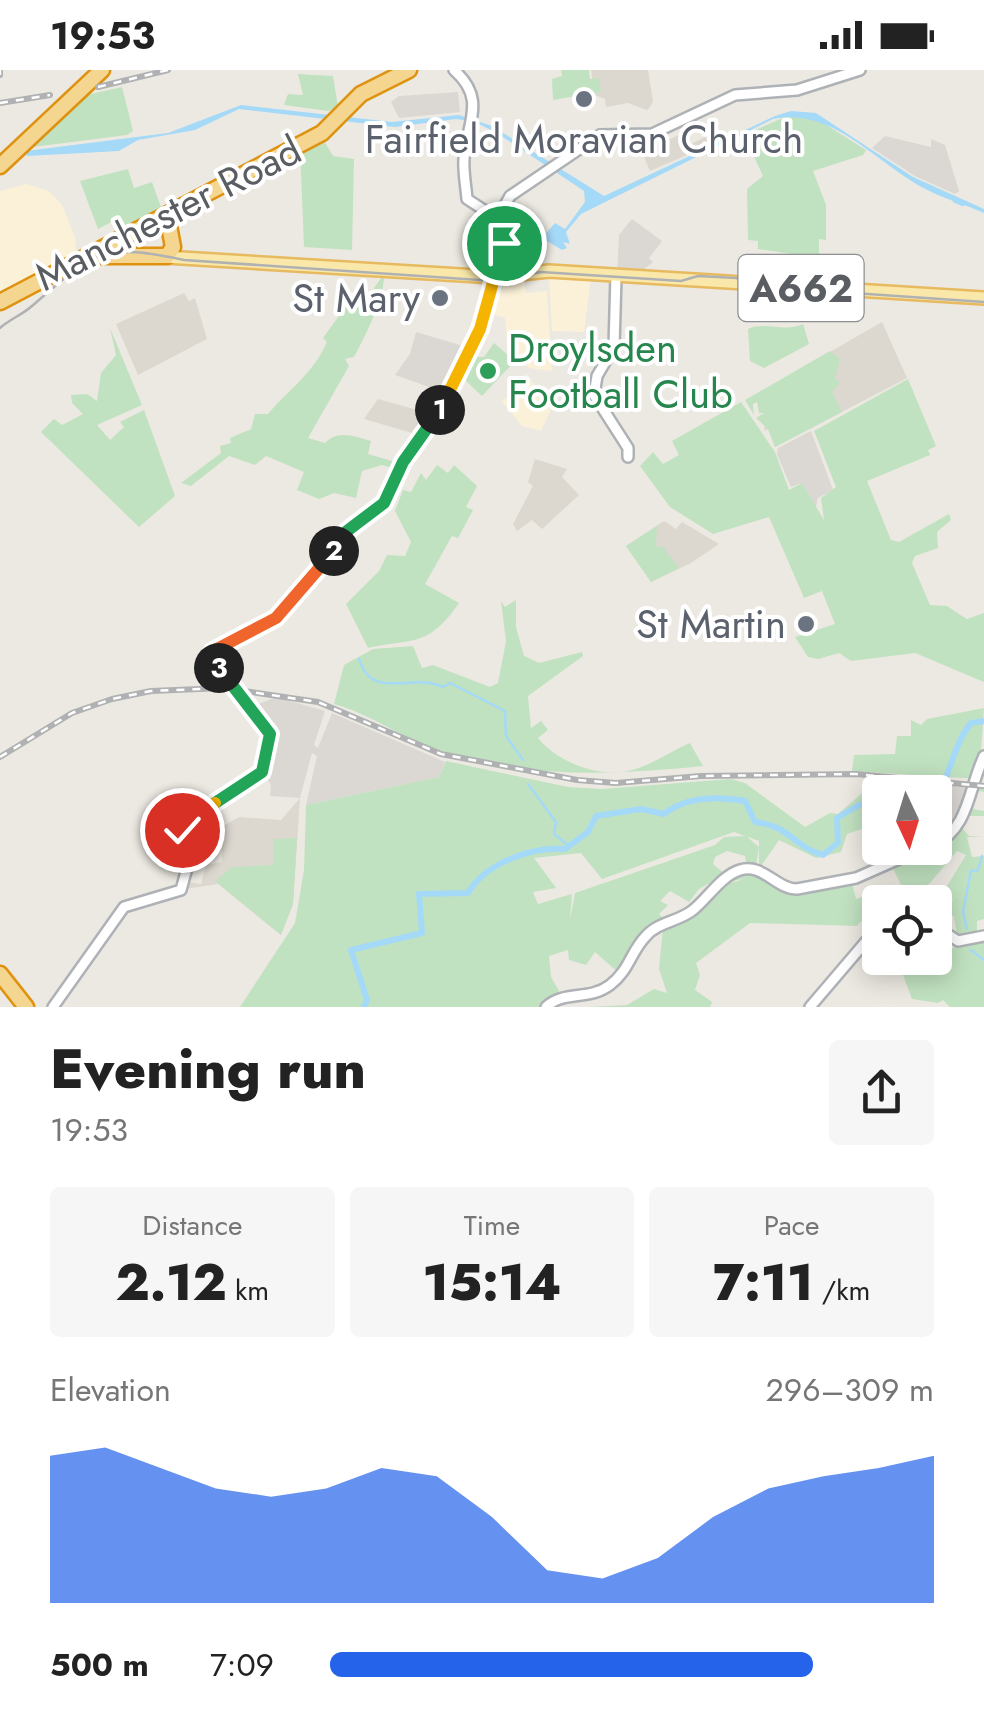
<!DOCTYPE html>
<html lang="en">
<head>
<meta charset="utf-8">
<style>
	:root { --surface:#fff; --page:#f6f6f6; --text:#222; --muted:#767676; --accent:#2563eb }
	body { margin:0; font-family:Jost,sans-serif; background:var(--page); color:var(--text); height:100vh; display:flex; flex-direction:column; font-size:38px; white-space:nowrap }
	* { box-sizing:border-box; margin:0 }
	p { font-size:32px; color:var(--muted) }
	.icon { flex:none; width:55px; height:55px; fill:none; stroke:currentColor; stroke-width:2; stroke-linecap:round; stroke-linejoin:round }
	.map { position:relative; height:937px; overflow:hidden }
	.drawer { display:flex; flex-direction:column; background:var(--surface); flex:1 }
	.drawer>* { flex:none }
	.needle { width:65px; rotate:176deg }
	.controls { position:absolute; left:862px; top:705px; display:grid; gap:20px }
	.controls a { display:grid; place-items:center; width:90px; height:90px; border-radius:10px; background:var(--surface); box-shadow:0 5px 25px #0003; font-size:50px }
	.pin { position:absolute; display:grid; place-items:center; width:85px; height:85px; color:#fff; margin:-42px; border:5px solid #fff; border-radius:50%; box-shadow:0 2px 10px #0007 }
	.km { position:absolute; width:50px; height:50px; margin:-25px; border-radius:50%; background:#222; color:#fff; font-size:28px; line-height:50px; text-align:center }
	.round { display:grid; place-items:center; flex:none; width:105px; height:105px; border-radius:10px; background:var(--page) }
	.head { display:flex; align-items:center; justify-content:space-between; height:170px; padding:0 50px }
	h1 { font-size:55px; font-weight:800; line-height:75px }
	.metrics { display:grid; grid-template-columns:repeat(3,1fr); gap:15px; height:170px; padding:10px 50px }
	.metrics div { display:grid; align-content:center; border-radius:10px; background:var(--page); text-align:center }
	.metrics b { font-size:50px; font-weight:800 }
	.metrics small { font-size:28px; font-weight:400 }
	.metrics p { font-size:28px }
	.chart { height:280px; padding:20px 50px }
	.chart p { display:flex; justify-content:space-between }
	.chart svg { width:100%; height:180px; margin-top:10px; fill:var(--accent); opacity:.7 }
	ul { padding:0 50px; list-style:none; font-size:32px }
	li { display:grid; grid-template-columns:160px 120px 1fr; align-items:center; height:75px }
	li i { height:25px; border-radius:12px; background:var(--accent) }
	.status { display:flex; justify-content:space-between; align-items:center; height:70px; padding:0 50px; background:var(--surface); direction:ltr }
	.status svg { height:28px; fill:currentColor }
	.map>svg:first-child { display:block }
	.commercial { fill:#fbf1d8 }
	.industrial { fill:#dbd8d4 }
	.education { fill:#dcd8d0 }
	.green { fill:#c1e2c0 }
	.water { fill:#a5d9f8 }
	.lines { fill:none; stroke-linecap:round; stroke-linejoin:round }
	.stream { stroke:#a5d9f8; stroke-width:2.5 }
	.river { stroke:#a5d9f8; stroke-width:6 }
	.secondary-casing { stroke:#aeb2b6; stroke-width:14 }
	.primary-casing { stroke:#e7ba60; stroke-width:16 }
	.highway-casing { stroke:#de9210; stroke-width:19 }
	.secondary { stroke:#fff; stroke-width:9 }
	.primary { stroke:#f9e8aa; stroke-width:11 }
	.highway { stroke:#f5d690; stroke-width:14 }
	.tram { stroke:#b0b1b2; stroke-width:2.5 }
	.rail-casing { stroke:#b0b1b2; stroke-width:6 }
	.rail { stroke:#fff; stroke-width:2.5; stroke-dasharray:8; stroke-linecap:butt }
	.secondary-bridge-casing { stroke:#aeb2b6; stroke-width:14; stroke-linecap:butt }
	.secondary-bridge { stroke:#fff; stroke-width:9 }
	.split-1-casing { stroke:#fff; stroke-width:20 }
	.split-2-casing { stroke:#fff; stroke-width:20 }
	.split-3-casing { stroke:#fff; stroke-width:20 }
	.split-4-casing { stroke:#fff; stroke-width:20 }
	.split-5-casing { stroke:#fff; stroke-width:20 }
	.split-1 { stroke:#f5b400; stroke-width:12 }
	.split-2 { stroke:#22a559; stroke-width:12 }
	.split-3 { stroke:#f0652b; stroke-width:12 }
	.split-4 { stroke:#22a559; stroke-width:12 }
	.split-5 { stroke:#f5b400; stroke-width:12 }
	.worship-dot { fill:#6b7280; stroke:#fff; stroke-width:4 }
	.leisure-dot { fill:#2e9e5b; stroke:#fff; stroke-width:4 }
	.labels { text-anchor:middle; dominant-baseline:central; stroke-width:8; stroke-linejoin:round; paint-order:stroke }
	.shield { fill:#fff; stroke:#8c8e91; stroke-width:2.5 }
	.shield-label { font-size:38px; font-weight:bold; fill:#5a5e62 }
	.worship-label { font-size:40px; fill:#5b616d; stroke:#fff; text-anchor:end }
	.street-label { font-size:40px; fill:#5a5e62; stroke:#fff }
	.leisure-label { font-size:40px; fill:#27864d; stroke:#fff; text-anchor:start }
</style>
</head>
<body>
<div class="status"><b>19:53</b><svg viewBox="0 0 49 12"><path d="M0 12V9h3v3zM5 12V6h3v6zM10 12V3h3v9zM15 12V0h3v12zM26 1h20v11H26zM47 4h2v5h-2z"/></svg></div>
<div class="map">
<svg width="984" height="937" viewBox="0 0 984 937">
	<rect width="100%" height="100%" fill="#ece9e2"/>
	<g class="commercial">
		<polygon points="26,114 49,121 62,135 75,167 76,185 0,229 0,121"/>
		<polygon points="549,205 591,208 584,262 552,261"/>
		<polygon points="523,207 526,223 547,221 552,301 529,298 507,274 505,248 488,243 498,218"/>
		<polygon points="526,304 552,337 541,361 522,356 502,331 518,319"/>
	</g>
	<g class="industrial">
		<polygon points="458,22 460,42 399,48 391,32 399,26"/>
		<polygon points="885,66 931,77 931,69 945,75 959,121 955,124 915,106 872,78"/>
		<polygon points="632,149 662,171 649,188 653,192 638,204 617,203 619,165"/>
		<polygon points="416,262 467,277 446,323 395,305 410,284"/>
		<polygon points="811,361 833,420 818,428 815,440 802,413 791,417 777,384 778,378"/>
		<polygon points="276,627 325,641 314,675 318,678 332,643 445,692 439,707 306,735 317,686 312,683 300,728 270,726 271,715 264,703 278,676 259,634"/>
		<polygon points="952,715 968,717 966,729 958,753 935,772 935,733"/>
	</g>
	<g class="education">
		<polygon points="591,0 648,0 653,31 650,37 647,40 628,33 606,37 605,29 595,25"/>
		<polygon points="685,62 691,74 705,67 710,75 650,101 642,82"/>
		<polygon points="184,223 189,231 195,228 207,269 138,305 116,254"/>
		<polygon points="882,252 907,308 775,377 768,359 764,361 766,344 755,325"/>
		<polygon points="378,329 421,341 434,345 427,359 421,356 412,363 364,349"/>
		<polygon points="535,389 567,399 562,407 579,425 542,459 532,450 517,461 513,454 533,416 528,412"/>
		<polygon points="664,451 676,459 682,452 719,474 691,493 651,512 626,476"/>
		<polygon points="300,728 293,834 281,865 218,814 185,819 187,812 201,814 206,795 222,792 221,757 239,747 281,750"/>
	</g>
	<g class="green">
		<polygon points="561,0 589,0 590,9 599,8 601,22 553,30 552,9 562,6"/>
		<polygon points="298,4 333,6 338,37 328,41 284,35 288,24 303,25"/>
		<polygon points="122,17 133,61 127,65 25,78 82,26"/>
		<polygon points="787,46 817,49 866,80 863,85 813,101 826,135 826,170 819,169 819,206 811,207 812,187 758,179 758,171 748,170 747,119 763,106 744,65"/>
		<polygon points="323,69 333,86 354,89 352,180 304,177 300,79"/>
		<polygon points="128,99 134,118 152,112 163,143 122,166 115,150 98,159 80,111"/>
		<path d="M384 204C385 226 366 265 354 287L345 289 349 296 308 368 325 373C338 359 355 367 371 371L368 384 399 393 396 399 382 395 362 401 356 428 334 423 319 429 297 420 304 402 266 386 255 395 229 386 191 416 181 413 221 383 220 376 231 373 230 368 251 359 255 344H268C289 319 313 304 327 272L323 268 348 233 362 235Z"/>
		<path d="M803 254 809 274 764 298 750 291 748 259C766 251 784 263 803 254Z"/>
		<polygon points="110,258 142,335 97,355 110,370 124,357 120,352 144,340 175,426 139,457 41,362 54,349 62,355 83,344 72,333 71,325 87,324 97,331 101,303 116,285"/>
		<polygon points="494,273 515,291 482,326 465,310 476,287 484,287"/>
		<polygon points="830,281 840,289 835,308 840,313 832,322 842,342 775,377 768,359 756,348 764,343 759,343 757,332 753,334 754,345 745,330"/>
		<polygon points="908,309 936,376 928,380 930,385 867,411 891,470 899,472 949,444 951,450 937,462 938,478 915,486 912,493 930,535 947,536 967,549 984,543 984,612 915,583 851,591 839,583 818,589 808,587 795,567 835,554 822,521 804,528 769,447 713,464 670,437 640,396 653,382 663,394 679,385 672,371 741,332 775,382 789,420 802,413 824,450 821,428 836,417 814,361"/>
		<path d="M437 395 448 403 454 395 477 416 466 437 473 440 458 468 452 466 425 514 459 533C428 578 413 568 368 578L346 534 379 501 387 485 405 486 411 472 395 441 403 420 411 422 421 403 426 410Z"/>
		<polygon points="657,456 656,476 663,477 679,498 651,512 626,476"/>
		<path d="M516 530V557L524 586 539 593 582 582 583 586 528 626 531 658 541 651 548 660 538 668C558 693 601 709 632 700 652 695 671 681 690 673L703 696C612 705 529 709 441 681 403 669 371 644 334 634L344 595 373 579 413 576 422 598 433 595 490 617 498 613 506 571 501 531 505 537Z"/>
		<polygon points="984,638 979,709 852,701 854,685 895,684 897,666 911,666 911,650 921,655 927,649"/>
		<polygon points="446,691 568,717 602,719 731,709 745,713 805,757 830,743 838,744 867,719 904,722 908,709 951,715 935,733 935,722 880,722 880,741 866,738 868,757 847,764 841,782 816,788 779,770 759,799 759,771 734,762 602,809 581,783 534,788 556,818 533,822 538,834 572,824 570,850 575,823 715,775 724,767 746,766 759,777 756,797 747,797 745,786 727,781 715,787 713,794 725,804 699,819 689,832 670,821 660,831 668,835 659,844 666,852 650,860 620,904 595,882 586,895 569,890 568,880 549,886 551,907 559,921 542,937 240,937 295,853 304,800 306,735 439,707"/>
		<path d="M973 717 984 718V722L972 720 968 738 984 741V746H967L961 757 969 766 984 767H967L972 787 984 786V849L977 851V867L963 870 957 866 954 847 946 840 953 829 944 821 966 785 957 781 930 813 906 830 881 829 857 856 750 853 696 893 700 905 695 920 712 932 710 937H589L627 935 654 919 667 923 659 899 663 857 724 815 744 809 726 812C760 787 755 813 784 816 805 818 830 812 851 809L856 829 901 815 892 796 952 767Z"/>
		<polygon points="297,768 293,834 281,865 215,811 232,797 273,795 273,769"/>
		<polygon points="984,869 984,937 950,937 943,930 938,933 912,929 903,905 929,897 958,874"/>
	</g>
	<path class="water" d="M241 35 392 52 459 45 492 56 604 126 775 46 791 41 816 43 913 107 984 139V143C959 132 945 130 918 115 872 88 830 37 773 49L581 144 566 162 570 174 563 172 567 178 562 180 542 168 555 153 565 159 585 132 584 121 497 63 475 52 456 49 395 57 239 39 195 60 138 70 119 81 27 86 26 81 168 63Z"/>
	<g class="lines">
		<g class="stream">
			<polyline points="954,131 963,135"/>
			<path d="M359 589C372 632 412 602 443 617L450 613 505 641 506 666 523 690"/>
			<polyline points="528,714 556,752 554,764 569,776"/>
			<polyline points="967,859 963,842 971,801 978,800 982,786"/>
			<polyline points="971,880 984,890"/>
		</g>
		<g class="river">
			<path d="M935 728C952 704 952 676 971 653L984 651"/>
			<path d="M364 937 367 930 351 880 422 863 419 824 468 823C485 794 531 776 565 779L588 762 596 746 641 739 664 744C686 727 717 726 745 731L755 752C791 756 792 776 823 785L838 773 837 748 859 735 880 732"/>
		</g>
		<defs>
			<g id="secondary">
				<path d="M454 0C487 29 467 52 464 89 463 102 466 116 467 129L487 142 504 137"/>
				<polyline points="616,206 614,277 597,306 594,325 628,378 628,387"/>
				<polyline points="233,615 211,584 276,548 323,498 347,461 383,433 403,392 440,340 480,259 498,208 504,137 510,126 600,65 652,64 735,25 797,20 860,0"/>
				<path d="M935 774C969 759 969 717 984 686"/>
				<polyline points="935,856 958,871 984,866"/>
				<polyline points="53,937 124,837 181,820 190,787 183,760 185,752 262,702 270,665 238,621"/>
				<path d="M546 937C564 920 589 931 610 915 629 901 631 881 646 866 658 852 680 851 693 840 708 828 721 806 740 800 763 793 776 819 797 819L856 808 924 778"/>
				<polyline points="810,937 880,855"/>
			</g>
			<polyline id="primary" points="165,187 494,207 549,201 984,228"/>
			<g id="highway">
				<polyline points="0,96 102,0"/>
				<polyline points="98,186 167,186 173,177 167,145"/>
				<polyline points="0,232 322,63 361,24 409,0"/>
				<polyline points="0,904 26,937"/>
			</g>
		</defs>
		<use href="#secondary" class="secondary-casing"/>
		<use href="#primary" class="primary-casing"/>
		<use href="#highway" class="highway-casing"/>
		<use href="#secondary" class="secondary"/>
		<use href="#primary" class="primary"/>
		<use href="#highway" class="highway"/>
		<path class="tram" d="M0 258C10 249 22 245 32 236 93 183 102 172 184 190L494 211 541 202 681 211 698 206 736 208 766 217 984 232"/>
		<defs>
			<g id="rail">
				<polyline points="0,5 0,0"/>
				<polyline points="98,17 168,0"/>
				<polyline points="0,33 50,25"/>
				<polyline points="0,687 72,643 112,629 151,621 224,618 318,632 441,684 577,710 616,713 701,706 856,704 984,716"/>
			</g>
		</defs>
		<use href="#rail" class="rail-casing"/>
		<use href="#rail" class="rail"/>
		<defs>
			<polyline id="secondary-bridge" points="233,615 238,621"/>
		</defs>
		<use href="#secondary-bridge" class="secondary-bridge-casing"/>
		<use href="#secondary-bridge" class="secondary-bridge"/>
	</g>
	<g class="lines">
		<defs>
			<polyline id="split-1" points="440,340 480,259 504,173"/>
			<polyline id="split-2" points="334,481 347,461 384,433 403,392 440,340"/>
			<polyline id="split-3" points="219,598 212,589 213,581 276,548 334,481"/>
			<polyline id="split-4" points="215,733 262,702 270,664 219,598"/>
			<polyline id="split-5" points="182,760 186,752 215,733"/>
		</defs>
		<use href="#split-1" class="split-1-casing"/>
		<use href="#split-2" class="split-2-casing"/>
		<use href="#split-3" class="split-3-casing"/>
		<use href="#split-4" class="split-4-casing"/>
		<use href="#split-5" class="split-5-casing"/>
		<use href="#split-1" class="split-1"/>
		<use href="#split-2" class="split-2"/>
		<use href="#split-3" class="split-3"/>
		<use href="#split-4" class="split-4"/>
		<use href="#split-5" class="split-5"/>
	</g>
	<g class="worship-dot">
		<circle cx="584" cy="29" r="10"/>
		<circle cx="440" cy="228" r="10"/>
		<circle cx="806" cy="554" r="10"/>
	</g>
	<circle class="leisure-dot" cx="488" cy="301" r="10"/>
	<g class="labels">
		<rect class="shield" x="738.5" y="185" width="125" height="66" rx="8"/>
		<g class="shield-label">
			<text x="801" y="218">A662</text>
		</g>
		<g class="worship-label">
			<text x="584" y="69" text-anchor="middle">Fairfield Moravian Church</text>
			<text x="420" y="228">St Mary</text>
			<text x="786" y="554">St Martin</text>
		</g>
		<g class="street-label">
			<text transform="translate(168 143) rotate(-27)">Manchester Road</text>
		</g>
		<g class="leisure-label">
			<text x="508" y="278">Droylsden<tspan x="508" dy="46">Football Club</tspan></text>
		</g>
	</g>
</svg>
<div class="controls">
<a><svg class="needle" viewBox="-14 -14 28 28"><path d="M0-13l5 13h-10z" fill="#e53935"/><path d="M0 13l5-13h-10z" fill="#767676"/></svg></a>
<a><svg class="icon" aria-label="locate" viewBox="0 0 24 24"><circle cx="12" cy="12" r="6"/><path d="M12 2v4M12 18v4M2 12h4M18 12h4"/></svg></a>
</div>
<div class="pin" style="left:504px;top:173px;background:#1e9e55"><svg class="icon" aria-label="arrive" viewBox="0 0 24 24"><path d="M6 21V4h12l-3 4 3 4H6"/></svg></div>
<div class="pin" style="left:182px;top:760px;background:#d93025"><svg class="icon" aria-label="check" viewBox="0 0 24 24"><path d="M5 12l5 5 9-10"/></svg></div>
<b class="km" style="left:440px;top:340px">1</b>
<b class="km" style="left:334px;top:481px">2</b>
<b class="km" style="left:219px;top:598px">3</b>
</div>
<section class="drawer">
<div class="head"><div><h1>Evening run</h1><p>19:53</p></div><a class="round"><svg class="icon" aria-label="share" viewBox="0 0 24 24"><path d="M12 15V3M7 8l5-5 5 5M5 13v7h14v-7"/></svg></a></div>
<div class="metrics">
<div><p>Distance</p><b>2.12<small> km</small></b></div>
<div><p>Time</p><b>15:14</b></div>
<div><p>Pace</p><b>7:11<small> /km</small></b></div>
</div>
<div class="chart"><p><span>Elevation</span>296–309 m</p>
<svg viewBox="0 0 160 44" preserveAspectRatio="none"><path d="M0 44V8L10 6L20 11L30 16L40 18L50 16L60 11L70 13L80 23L90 36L100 38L110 33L120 23L130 16L140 13L150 11L160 8V44z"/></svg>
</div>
<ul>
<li><b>500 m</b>7:09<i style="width:80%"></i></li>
</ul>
</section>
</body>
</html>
